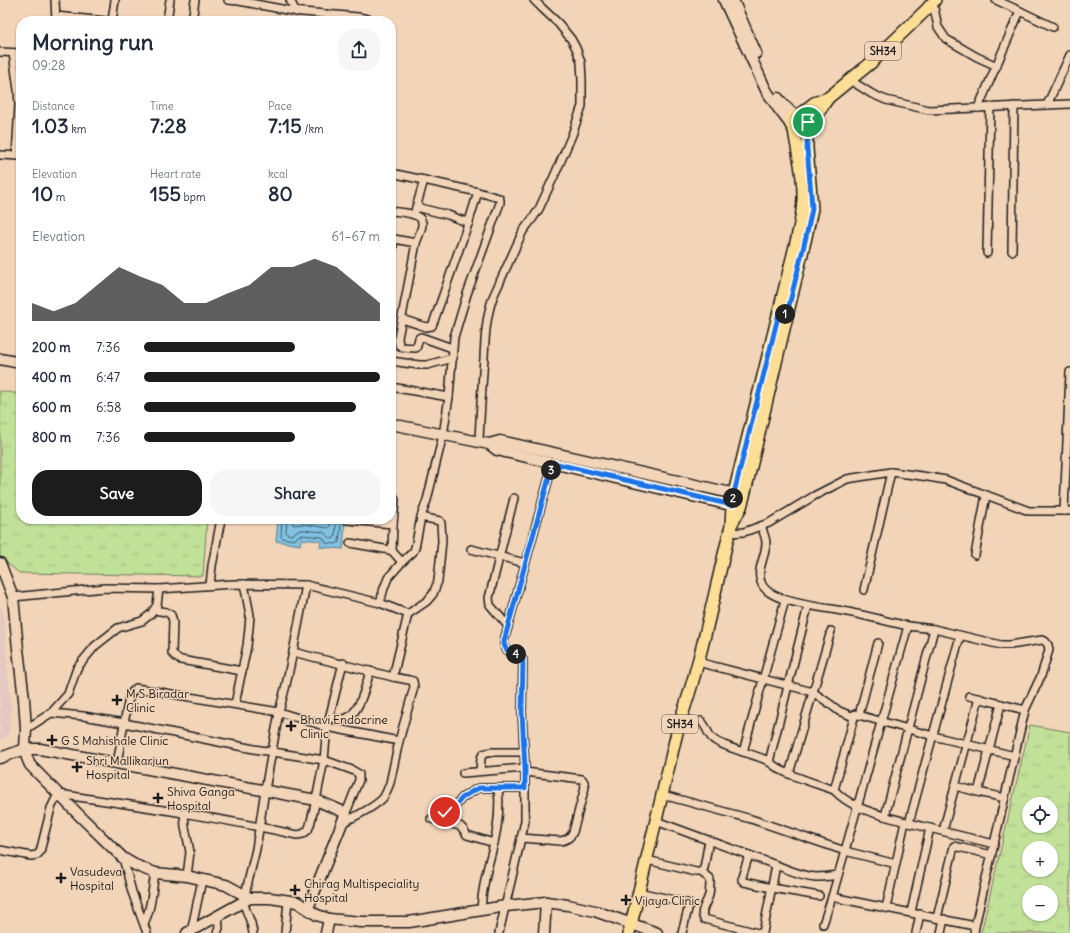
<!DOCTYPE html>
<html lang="en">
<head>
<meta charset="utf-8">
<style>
	:root { --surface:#fff; --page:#f6f6f7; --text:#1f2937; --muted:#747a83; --accent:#1c1c1c }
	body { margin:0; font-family:Delius,sans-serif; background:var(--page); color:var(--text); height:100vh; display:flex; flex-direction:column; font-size:15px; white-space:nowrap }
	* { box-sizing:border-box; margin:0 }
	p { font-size:13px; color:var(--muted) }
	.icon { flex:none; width:22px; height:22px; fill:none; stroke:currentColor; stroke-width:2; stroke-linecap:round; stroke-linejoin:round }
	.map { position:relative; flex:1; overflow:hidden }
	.sheet { position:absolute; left:16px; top:16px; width:380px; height:508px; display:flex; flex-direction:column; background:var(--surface); border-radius:16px; box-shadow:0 1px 3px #0004 }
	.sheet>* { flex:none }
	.fabs { position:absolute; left:1022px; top:797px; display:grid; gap:8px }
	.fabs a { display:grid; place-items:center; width:36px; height:36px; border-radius:50%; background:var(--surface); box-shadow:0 1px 3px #0004; font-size:20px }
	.pin { position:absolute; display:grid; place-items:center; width:34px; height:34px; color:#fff; margin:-17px; border:2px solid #fff; border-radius:50%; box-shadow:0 1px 4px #0007 }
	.km { position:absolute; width:20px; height:20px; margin:-10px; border-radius:50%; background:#222; color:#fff; font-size:11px; line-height:20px; text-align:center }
	.round { display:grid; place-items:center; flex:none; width:42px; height:42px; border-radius:16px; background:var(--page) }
	.headline { display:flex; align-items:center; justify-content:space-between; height:68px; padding:0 16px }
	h1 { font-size:22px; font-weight:800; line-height:30px }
	.figures { display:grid; grid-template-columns:repeat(3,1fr); gap:6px; height:68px; padding:4px 16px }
	.figures div { display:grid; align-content:center }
	.figures b { font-size:20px; font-weight:800 }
	.figures small { font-size:11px; font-weight:400 }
	.figures p { font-size:11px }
	.chart { height:112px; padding:8px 16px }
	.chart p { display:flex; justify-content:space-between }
	.chart svg { width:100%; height:72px; margin-top:4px; fill:var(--accent); opacity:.7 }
	.action { display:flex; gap:8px; margin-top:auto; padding:8px 16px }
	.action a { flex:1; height:46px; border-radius:16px; background:var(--accent); color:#fff; font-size:16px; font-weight:800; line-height:46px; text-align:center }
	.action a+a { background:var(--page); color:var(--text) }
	ul { padding:0 16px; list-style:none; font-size:13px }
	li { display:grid; grid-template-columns:64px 48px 1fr; align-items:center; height:30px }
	li i { height:10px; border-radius:5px; background:var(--accent) }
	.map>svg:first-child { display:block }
	.built { fill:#e5c8c2 }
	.grass { fill:url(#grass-tufts); stroke:#6e7e5a; fill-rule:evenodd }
	.water { fill:#81c1e2; stroke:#597f93 }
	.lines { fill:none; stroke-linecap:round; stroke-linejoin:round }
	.shore { stroke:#445e6b; stroke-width:1 }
	.street-casing { stroke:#1c1c1c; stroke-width:10 }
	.secondary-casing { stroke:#1c1c1c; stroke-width:13 }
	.primary-casing { stroke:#1c1c1c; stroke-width:14 }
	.street { stroke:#f2d4b8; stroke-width:7 }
	.secondary { stroke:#f2d4b8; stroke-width:10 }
	.primary { stroke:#fdde96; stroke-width:11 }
	.route-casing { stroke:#fff; stroke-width:8 }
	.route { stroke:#1a73e8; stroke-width:5 }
	.poi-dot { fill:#1c1c1c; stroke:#f2d4b8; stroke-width:1.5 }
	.labels { text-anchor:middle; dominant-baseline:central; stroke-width:3; stroke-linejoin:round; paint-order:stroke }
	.shield { fill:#f2d4b8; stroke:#5c534b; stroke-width:1 }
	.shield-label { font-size:11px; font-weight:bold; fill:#1c1c1c }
	.poi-label { font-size:12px; fill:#1c1c1c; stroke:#f2d4b8; text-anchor:start }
</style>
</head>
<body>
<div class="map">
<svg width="1070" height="933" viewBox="0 0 1070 933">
	<defs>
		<pattern id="grass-tufts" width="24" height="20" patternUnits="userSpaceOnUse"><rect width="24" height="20" fill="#c1e199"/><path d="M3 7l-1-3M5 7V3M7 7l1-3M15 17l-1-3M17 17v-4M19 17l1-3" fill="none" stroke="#a5c083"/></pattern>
	</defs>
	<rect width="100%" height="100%" fill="#f2d4b8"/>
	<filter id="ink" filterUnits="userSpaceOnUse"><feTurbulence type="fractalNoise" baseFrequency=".025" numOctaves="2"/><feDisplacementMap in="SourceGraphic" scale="8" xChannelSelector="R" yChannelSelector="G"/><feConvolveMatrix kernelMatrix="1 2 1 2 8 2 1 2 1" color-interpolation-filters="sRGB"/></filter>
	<g filter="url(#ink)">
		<polygon class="built" points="0,605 3,613 11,708 9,736 0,740"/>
		<g class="grass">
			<polygon points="0,391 21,394 21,519 207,519 203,576 19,573 0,557"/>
			<path d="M1030 725 1070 732V933H981ZM1029 804H1051V826H1029ZM1029 848H1051V870H1029ZM1029 892H1051V914H1029Z"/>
		</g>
		<polygon class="water" points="278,519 344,519 345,523 343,549 320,547 321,541 301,539 300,545 276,541"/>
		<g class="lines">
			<g class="shore">
				<polyline points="282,519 281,536 282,538 295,540 298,536 301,535 322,537 324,539 326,543 337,544 339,542 341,524 340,519"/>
				<polyline points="287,519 286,532 287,534 292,535 297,531 303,530 323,532 327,535 330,538 333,539 335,537 336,524 335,519"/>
				<polyline points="293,519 293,524 294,525 303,524 328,528 330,526 329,519"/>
			</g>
			<defs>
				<g id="street">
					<polyline points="55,0 56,21"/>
					<polyline points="228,0 239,1 292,11 358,17 368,19 372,21"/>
					<polyline points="290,0 296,12"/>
					<polyline points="933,3 938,27 946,39 977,57 997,66"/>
					<polyline points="1020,11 1053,27"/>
					<polyline points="56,16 105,21"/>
					<polyline points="112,21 115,0"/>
					<polyline points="167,21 170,0"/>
					<polyline points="192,21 195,0"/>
					<polyline points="0,52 21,53"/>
					<polyline points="13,53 18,90 19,105 16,156"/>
					<polyline points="850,80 872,94 886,100 929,110 1070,104"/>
					<polyline points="1047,105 1070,55"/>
					<polyline points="978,108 1020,11 996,0"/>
					<polyline points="0,155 21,156"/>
					<polyline points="391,173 424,180"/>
					<polyline points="416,207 448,215 469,223"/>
					<path d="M391 211C399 212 421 213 422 222 423 228 418 237 416 243"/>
					<polyline points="391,239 394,239 391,258"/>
					<polyline points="394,239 416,243 398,338 399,345 402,347 416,348 417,346 419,338 421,337 452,348"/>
					<polyline points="1012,251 1014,106"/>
					<polyline points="987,253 990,107"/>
					<polyline points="402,319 426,327 432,326 434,321 470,218 478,192 424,180 414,215"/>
					<polyline points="391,361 419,365 427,365 453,358"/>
					<polyline points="391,387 449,397"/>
					<path d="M479 442C480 414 482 386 484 358 485 337 486 317 493 297L523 231 533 218 539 209 556 172 572 135 582 106V80L581 62 576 48 571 39 558 23 543 9 534 0"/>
					<polyline points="391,496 394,497 395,500 393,524 392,551"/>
					<polyline points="1064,511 1070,372"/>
					<polyline points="347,520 393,524"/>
					<path d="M761 526C763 531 766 538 766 543 766 556 756 570 761 582 767 603 824 607 842 611 864 615 886 621 908 626"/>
					<polyline points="729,533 744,532 769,523 814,496 847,479 891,472 922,476 946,480 1029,511 1070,511"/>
					<polyline points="350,543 390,550 392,551 402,562"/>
					<polyline points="471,549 525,563"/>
					<polyline points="975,555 986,495"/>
					<polyline points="210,585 212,566 221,519"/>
					<polyline points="864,590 891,472"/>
					<polyline points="13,597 105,588 159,589 233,584 306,585 380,603 408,614"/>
					<polyline points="380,603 384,588 388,578 402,562 413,552 415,548 421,517 427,500 443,435 449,397 454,337 467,294 500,203 500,200 499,198 478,192"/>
					<polyline points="154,610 166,612 171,615 173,621 172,653 177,658 181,660 242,671"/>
					<polyline points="508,626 490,605 489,598 514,498"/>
					<path d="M960 636 909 823C883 815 854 811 834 790L855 714 933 736 1015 756"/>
					<path d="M293 652 393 677 409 680 413 681 414 687 399 741 390 783C388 788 386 794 383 798 374 808 354 817 342 823"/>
					<polyline points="698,662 813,692 830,704 839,711 854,717"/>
					<polyline points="393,677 408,614 427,601 433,594 438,581 442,541 441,523 440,521 421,517"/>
					<polyline points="235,704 247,646 249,628 250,615 244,584"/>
					<polyline points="1001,704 978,792 1005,798"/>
					<polyline points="51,713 83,716 124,723 254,749 324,760 352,770 359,774 359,780 346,813"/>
					<polyline points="859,715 878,643"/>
					<path d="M330 717C333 718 338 720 342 719 359 719 366 684 370 671"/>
					<path d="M701 721C707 726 707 734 713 739 725 748 749 753 764 759 771 762 777 769 785 772 800 779 817 784 834 790"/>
					<polyline points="26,729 51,713 68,694 77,668 95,646 118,628 142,621 151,614 157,605 159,589"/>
					<polyline points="743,752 785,600"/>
					<polyline points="769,762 808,606"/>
					<polyline points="117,764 124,723 129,698 132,692 136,688 279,712 327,727 399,741"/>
					<polyline points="480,771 481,758 483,754 492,752 524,752"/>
					<polyline points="463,773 525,768"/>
					<polyline points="789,774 831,631"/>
					<polyline points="955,786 978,792"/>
					<polyline points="663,795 751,819 845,851 896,864"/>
					<polyline points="445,812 451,811 462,798 471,792 479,788 525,788"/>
					<polyline points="184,813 185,827 190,852 187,876"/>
					<polyline points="885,816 934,629"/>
					<polyline points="431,819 460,826 463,829 467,835 494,843"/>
					<polyline points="656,821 776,865 763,933"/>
					<polyline points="909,823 994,844"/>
					<polyline points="943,831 979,698"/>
					<path d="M521 838 560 841C567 840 570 838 573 832L585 787 584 782 582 779 525 772"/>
					<path d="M0 850 31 856 37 855 40 852 51 808 58 794C138 806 218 817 297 835L303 834 308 830 310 825 316 800 324 760 327 727 343 663"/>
					<polyline points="749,855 742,877 742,880 744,882 772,888 819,896"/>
					<polyline points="123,858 132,892 147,933"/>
					<polyline points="647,860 696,872 701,872 704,868 709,840"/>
					<path d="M776 865C789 870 802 876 816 877 823 877 831 876 838 875"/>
					<path d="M701 872 710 879C710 884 710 889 709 895 707 903 699 911 704 919L758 933"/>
					<polyline points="639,892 687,903 689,905 682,933"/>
					<polyline points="245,895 256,849 265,790 279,712 286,685 293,652 306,585"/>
					<polyline points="832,897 975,926 974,933"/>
					<polyline points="243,902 251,923 253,933"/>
					<polyline points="886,908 905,822"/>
					<path d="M481 910C482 886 488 866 494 843 498 826 500 806 498 788"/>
					<polyline points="911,912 930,828"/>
					<polyline points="937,918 954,846 992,855"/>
					<path d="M144 923C152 908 152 889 155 873"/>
					<polyline points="823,924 832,897 908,626 934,629 1001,645 1010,645 1042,640 1045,641 1048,645 1049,650 1041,676 1025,710 969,696"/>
					<polyline points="975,926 1025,710"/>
					<polyline points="191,932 202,880"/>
					<polyline points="217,933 219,928 218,916"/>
					<polyline points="285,933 288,901"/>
					<path d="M499 933 525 821V768L522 712 523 660C515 651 504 655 504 641L553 463"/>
					<polyline points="916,933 920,914"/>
					<polyline points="941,933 944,919"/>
				</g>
				<g id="secondary">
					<polyline points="724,0 766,90 778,108 791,125"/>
					<polyline points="733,0 756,53"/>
					<polyline points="778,98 783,104 795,116"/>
					<polyline points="0,359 21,363"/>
					<polyline points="391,424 489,444 497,450 739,507"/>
					<polyline points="489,444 500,441 740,495"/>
					<polyline points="0,563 13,597 18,649 24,699 26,729 25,749 27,758 30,765 79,815 123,858 135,865 155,873 187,876 226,885 250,898"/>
					<polyline points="0,758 25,749 40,749 316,800 346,813 308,908"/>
					<polyline points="187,933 250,898 270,898 297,902 317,915 329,919 361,922 409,922 506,906 546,902 568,905 595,911 657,933"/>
					<polyline points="326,933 329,919"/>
					<polyline points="544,933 546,902"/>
				</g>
				<g id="primary">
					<polyline points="800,114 814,103 828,98 872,62 927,9 935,0"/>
					<path d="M805 117C800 113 796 114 792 118L791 125C796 135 807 133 808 122L820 110 828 98"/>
					<polyline points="733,522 741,507 744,496 806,237 812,209 811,195 807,148 807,127"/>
					<path d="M629 933 679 724C702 660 714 592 731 526L732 505 734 493 797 238C800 225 803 211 803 198 804 175 797 152 794 129"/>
				</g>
			</defs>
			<use href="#street" class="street-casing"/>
			<use href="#secondary" class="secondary-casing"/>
			<use href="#primary" class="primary-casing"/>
			<use href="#street" class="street"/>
			<use href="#secondary" class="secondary"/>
			<use href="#primary" class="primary"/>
		</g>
	</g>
	<g class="lines" filter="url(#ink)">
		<defs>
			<path id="route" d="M445 812 451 811 462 798 471 792 479 788H525V768L522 712 523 660C515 651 504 655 504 641L553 463 732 505 734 493 779 313 787 314 806 237 812 209 811 194 807 148 808 122"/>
		</defs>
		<use href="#route" class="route-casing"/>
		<use href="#route" class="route"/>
	</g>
	<g class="poi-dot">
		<path d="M115 694h4v4h4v4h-4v4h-4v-4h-4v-4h4z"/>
		<path d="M289 720h4v4h4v4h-4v4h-4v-4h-4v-4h4z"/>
		<path d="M50 734h4v4h4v4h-4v4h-4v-4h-4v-4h4z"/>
		<path d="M75 761h4v4h4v4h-4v4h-4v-4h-4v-4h4z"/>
		<path d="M156 792h4v4h4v4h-4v4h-4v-4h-4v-4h4z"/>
		<path d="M59 872h4v4h4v4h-4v4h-4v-4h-4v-4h4z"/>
		<path d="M293 884h4v4h4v4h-4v4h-4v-4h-4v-4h4z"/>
		<path d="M624 894h4v4h4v4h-4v4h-4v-4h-4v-4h4z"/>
	</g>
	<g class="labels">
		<g class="shield">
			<rect x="865" y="42" width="36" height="18" rx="3"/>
			<rect x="662" y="715" width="36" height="18" rx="3"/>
		</g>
		<g class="shield-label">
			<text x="883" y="51">SH34</text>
			<text x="680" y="724">SH34</text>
		</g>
		<g class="poi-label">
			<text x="126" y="693">M S Biradar<tspan x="126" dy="14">Clinic</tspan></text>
			<text x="300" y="719">Bhavi Endocrine<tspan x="300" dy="14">Clinic</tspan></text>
			<text x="61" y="740">G S Mahishale Clinic</text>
			<text x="86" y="760">Shri Mallikarjun<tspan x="86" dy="14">Hospital</tspan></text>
			<text x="167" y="791">Shiva Ganga<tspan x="167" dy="14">Hospital</tspan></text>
			<text x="70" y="871">Vasudeva<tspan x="70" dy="14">Hospital</tspan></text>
			<text x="304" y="883">Chirag Multispeciality<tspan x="304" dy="14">Hospital</tspan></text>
			<text x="635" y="900">Vijaya Clinic</text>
		</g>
	</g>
</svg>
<div class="fabs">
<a><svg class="icon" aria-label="locate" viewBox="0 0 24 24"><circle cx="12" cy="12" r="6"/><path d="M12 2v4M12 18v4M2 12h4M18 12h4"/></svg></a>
<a>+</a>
<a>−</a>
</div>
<div class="pin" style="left:808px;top:122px;background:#1e9e55"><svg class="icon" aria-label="arrive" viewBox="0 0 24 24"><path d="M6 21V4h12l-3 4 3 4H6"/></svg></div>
<div class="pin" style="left:445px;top:812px;background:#d93025"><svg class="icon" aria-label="check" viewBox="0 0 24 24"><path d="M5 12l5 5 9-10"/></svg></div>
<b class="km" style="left:785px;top:314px">1</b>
<b class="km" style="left:733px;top:498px">2</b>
<b class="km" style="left:551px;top:470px">3</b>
<b class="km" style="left:516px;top:654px">4</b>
<section class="sheet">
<div class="headline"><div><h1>Morning run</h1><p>09:28</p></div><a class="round"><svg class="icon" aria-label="share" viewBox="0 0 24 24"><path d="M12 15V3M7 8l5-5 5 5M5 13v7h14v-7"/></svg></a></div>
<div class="figures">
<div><p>Distance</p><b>1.03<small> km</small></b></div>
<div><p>Time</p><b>7:28</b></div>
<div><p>Pace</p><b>7:15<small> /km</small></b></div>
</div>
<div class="figures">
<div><p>Elevation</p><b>10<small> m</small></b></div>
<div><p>Heart rate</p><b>155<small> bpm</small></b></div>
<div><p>kcal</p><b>80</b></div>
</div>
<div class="chart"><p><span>Elevation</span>61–67 m</p>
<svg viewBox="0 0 160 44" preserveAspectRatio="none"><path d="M0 44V33L10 38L20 33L30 22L40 11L50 17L60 22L70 33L80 33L90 27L100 22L110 11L120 11L130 6L140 11L150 22L160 33V44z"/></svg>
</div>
<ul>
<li><b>200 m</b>7:36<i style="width:64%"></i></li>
<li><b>400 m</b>6:47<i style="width:100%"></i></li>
<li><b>600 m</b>6:58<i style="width:90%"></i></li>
<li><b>800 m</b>7:36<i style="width:64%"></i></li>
</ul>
<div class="action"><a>Save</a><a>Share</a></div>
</section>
</div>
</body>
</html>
